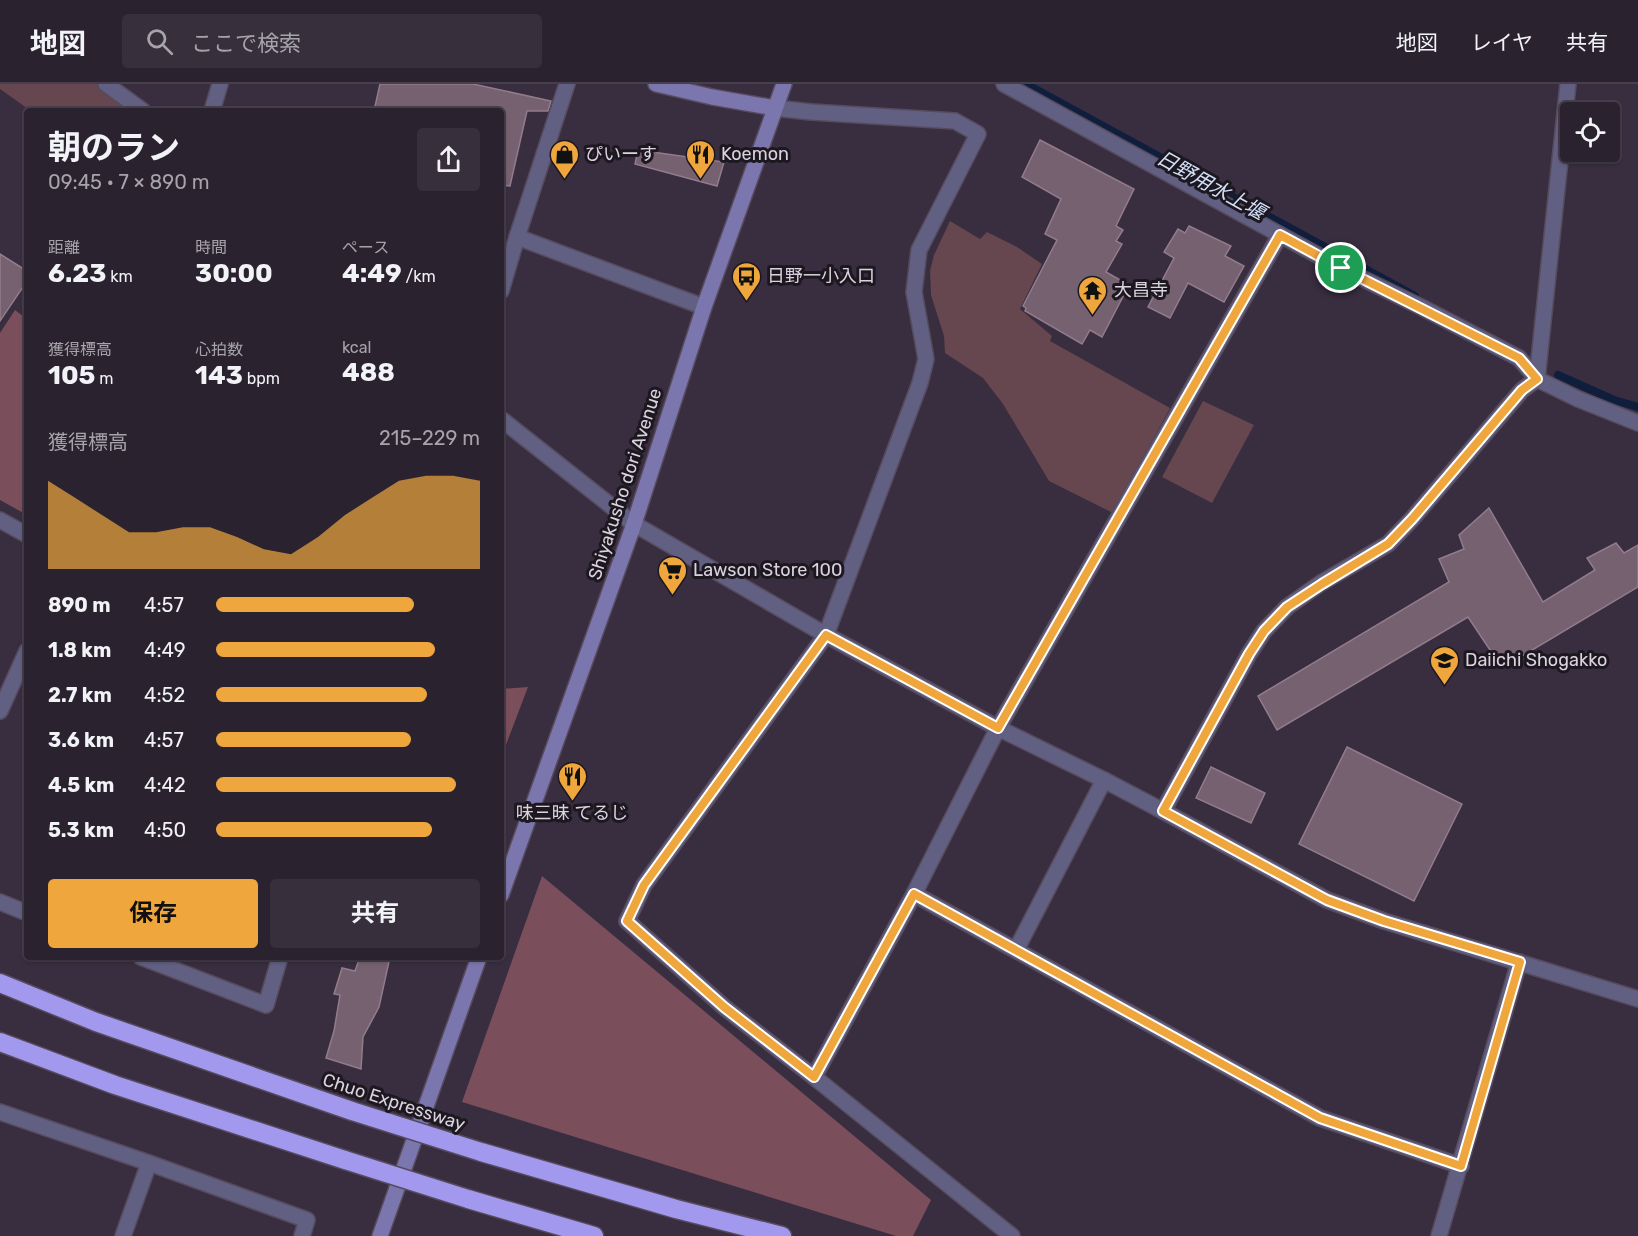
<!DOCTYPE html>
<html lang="ja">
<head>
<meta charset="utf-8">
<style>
	:root { --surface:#2b2230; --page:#372f3c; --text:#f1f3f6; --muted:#a6a4ab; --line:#473f4c; --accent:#efa73d }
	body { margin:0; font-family:Rubik,"Noto Sans JP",sans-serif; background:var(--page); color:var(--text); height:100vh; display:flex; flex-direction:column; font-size:22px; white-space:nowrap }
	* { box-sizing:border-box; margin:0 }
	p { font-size:20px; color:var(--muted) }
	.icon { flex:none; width:33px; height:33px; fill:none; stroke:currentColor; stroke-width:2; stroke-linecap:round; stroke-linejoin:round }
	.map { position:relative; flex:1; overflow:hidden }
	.details { position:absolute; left:24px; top:24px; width:480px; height:852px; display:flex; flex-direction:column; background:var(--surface); border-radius:6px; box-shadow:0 2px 4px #0004,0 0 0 2px var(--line) }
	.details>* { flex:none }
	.tools { position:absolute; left:1560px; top:18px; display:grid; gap:12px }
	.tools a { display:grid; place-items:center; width:60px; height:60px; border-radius:6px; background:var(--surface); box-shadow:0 2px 4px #0004,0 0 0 2px var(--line); font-size:30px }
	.pin { position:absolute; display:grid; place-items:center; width:51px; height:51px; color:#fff; margin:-26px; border:3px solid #fff; border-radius:50%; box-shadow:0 2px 6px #0007 }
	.round { display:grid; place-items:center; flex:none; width:63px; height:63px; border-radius:6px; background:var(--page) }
	.overview { display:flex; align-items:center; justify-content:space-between; height:102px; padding:0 24px }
	h1 { font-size:33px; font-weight:700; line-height:45px }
	.metrics { display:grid; grid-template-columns:repeat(3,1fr); gap:9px; height:102px; padding:6px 24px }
	.metrics div { display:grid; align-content:center }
	.metrics b { font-size:26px; font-weight:700 }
	.metrics small { font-size:16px; font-weight:400 }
	.metrics p { font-size:16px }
	.chart { height:168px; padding:12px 24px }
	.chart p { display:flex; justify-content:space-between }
	.chart svg { width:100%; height:108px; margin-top:6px; fill:var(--accent); opacity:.7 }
	.button { display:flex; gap:12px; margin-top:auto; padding:12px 24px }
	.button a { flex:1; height:69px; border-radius:6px; background:var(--accent); color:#111; font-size:24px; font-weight:700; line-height:69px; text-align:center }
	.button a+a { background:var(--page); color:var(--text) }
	ul { padding:0 24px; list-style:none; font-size:20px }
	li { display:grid; grid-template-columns:96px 72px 1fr; align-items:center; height:45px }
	li i { height:15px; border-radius:8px; background:var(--accent) }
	header { display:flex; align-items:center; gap:36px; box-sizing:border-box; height:84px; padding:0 30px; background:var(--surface); border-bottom:2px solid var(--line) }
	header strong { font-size:28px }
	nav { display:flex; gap:33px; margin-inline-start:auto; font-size:21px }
	.search { width:420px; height:54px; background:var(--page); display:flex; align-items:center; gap:15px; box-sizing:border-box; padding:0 21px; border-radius:6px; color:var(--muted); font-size:22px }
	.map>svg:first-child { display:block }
	.green { fill:#66464f }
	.forest { fill:#7b4e5c }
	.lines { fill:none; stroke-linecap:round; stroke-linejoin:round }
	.stream { stroke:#101e3e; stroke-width:8 }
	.building { fill:#766170; stroke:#927c8c; stroke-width:1.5 }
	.street-casing { stroke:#564b5d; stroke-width:18 }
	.secondary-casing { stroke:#564b5d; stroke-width:18 }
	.highway-casing { stroke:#564b5d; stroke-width:21 }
	.street { stroke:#615f82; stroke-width:15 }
	.secondary { stroke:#7c76ae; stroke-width:15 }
	.highway { stroke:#a298ee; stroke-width:18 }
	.highway-bridge-casing { stroke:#564b5d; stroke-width:21; stroke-linecap:butt }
	.highway-bridge { stroke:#a298ee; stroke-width:18 }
	.route-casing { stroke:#fff; stroke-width:12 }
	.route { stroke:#efa73d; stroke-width:8 }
	.labels { text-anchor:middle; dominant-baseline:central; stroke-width:6; stroke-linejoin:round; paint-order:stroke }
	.poi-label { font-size:18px; fill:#dad3df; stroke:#1d1820; text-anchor:start }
	.street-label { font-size:18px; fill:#dad3df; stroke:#1d1820 }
	.water-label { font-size:20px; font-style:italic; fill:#d2dff8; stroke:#1d1820 }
</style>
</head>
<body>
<header>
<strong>地図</strong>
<div class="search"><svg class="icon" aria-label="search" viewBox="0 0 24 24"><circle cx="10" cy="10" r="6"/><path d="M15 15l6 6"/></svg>ここで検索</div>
<nav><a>地図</a><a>レイヤ</a><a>共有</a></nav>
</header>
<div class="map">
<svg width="1638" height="1152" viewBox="0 0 1638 1152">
	<rect width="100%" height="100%" fill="#392d40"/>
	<g class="green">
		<polygon points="0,0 97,0 134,27 31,27 0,5"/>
		<polygon points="950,137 980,155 987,148 1017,163 1042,180 1020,225 1052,252 1050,257 1170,324 1113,429 1049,397 1003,320 983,294 945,269 944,252 931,211 930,187 934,171"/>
		<polygon points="1203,317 1254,341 1212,419 1162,393"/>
	</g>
	<g class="forest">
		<polygon points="15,226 27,235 27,431 0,416 0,249"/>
		<polygon points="528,603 501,674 501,605"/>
		<polygon points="542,792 931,1116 913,1152 896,1152 462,1018"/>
	</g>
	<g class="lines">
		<g class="stream">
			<polyline points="1026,0 1415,212"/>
			<polyline points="1558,291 1614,316 1638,323"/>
		</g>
	</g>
	<g class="building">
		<polygon points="380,0 473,0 551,17 548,27 527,27 510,102 501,101 501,27 374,27"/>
		<polygon points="1040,56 1134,105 1116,142 1123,146 1116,157 1122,160 1106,188 1129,201 1102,253 1090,246 1082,260 1025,227 1026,224 1023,222 1057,156 1045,150 1061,115 1022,93"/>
		<polygon points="638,66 724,78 717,102 635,80"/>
		<polygon points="1189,142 1231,162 1225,172 1244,182 1224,218 1188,199 1170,234 1148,223 1174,174 1164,168 1178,145 1185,149"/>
		<polygon points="0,170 27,187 27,197 0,237"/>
		<polygon points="1489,424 1543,518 1595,486 1587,474 1616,459 1624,469 1638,461 1638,503 1502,584 1468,533 1277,646 1258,612 1449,498 1439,475 1464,465 1459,451"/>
		<polygon points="1347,663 1462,720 1414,817 1299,760"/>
		<polygon points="1211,683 1265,709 1251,739 1196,714"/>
		<polygon points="360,873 390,873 379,923 363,953 361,985 326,974 334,947 340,911 334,910 342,884 355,887"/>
	</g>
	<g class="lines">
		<defs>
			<g id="street">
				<polyline points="106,0 143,27"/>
				<polyline points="1004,0 1341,184 1421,223 1519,274 1537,295 1578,315 1638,339"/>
				<polyline points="775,24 811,28 955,37 978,50 919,166 914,208 926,275 920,299 826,551 644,801 627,837 724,923 814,993 1012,1152"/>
				<polyline points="212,27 220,0"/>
				<polyline points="517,153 704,223"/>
				<polyline points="501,207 517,153 567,0"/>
				<polyline points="501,335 634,440 826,551 998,644 1104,696 1163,727 1327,816 1384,837 1638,915"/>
				<polyline points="0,436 27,451"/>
				<polyline points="0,627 27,567"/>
				<polyline points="1163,727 1249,570 1264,547 1287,523 1321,499 1388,460 1412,435 1522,306 1537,295 1568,0"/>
				<polyline points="914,810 1320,1034 1461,1082"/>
				<polyline points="0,818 27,829"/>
				<polyline points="1016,866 1104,696"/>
				<polyline points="141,873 266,921 280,873"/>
				<polyline points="814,993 914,810 998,644 1280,151"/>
				<polyline points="0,1028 149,1079 307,1136 302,1152"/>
				<polyline points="123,1152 149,1079"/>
				<polyline points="1439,1152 1519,878"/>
			</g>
			<g id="secondary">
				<polyline points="656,0 712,13 775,24"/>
				<polyline points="501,811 634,440 704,223 784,0"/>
				<polyline points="380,1152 479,873"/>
			</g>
			<g id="highway">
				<polyline points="0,899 96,938 352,1027"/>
				<polyline points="0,958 115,1001 345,1076"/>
				<polyline points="481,1068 676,1125 782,1152"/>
				<polyline points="468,1115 594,1152"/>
			</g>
		</defs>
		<use href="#street" class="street-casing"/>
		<use href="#secondary" class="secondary-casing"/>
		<use href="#highway" class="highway-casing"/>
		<use href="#street" class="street"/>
		<use href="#secondary" class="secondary"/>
		<use href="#highway" class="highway"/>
		<defs>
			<g id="highway-bridge">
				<polyline points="352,1027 481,1068"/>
				<polyline points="345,1076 468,1115"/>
			</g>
		</defs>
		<use href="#highway-bridge" class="highway-bridge-casing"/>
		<use href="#highway-bridge" class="highway-bridge"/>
	</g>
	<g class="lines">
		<defs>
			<polygon id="route" points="1280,151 1341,184 1519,274 1537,295 1522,306 1412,435 1388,460 1322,500 1287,523 1264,547 1249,570 1163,727 1327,816 1384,837 1520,878 1461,1082 1320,1034 914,810 814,993 724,923 627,837 644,801 826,551 998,644"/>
		</defs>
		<use href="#route" class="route-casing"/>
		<use href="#route" class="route"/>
	</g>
	<defs>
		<symbol id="shop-pin" viewBox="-11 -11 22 30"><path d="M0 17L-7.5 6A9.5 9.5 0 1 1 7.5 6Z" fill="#efa73d" stroke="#1d1820"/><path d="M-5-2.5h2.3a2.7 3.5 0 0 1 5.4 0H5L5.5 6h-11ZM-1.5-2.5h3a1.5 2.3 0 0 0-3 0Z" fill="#111"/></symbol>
		<symbol id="restaurant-pin" viewBox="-11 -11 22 30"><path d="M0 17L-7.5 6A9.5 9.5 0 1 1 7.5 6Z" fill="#efa73d" stroke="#1d1820"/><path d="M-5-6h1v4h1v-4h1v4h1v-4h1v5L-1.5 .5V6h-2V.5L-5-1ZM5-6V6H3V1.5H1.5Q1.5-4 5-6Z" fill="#111"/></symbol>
		<symbol id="bus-pin" viewBox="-11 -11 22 30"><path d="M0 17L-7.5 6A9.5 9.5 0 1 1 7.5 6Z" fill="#efa73d" stroke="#1d1820"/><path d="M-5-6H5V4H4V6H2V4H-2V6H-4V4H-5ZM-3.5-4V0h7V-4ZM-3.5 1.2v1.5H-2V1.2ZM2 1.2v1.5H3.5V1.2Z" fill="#111"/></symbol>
		<symbol id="temple-pin" viewBox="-11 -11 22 30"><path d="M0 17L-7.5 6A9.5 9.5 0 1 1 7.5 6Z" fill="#efa73d" stroke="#1d1820"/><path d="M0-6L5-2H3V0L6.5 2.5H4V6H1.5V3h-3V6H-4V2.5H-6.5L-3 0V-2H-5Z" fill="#111"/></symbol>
		<symbol id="supermarket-pin" viewBox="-11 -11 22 30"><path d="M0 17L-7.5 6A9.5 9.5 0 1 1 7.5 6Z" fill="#efa73d" stroke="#1d1820"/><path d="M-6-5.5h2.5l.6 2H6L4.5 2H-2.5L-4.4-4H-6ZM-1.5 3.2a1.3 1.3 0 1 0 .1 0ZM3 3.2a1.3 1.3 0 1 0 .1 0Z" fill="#111"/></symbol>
		<symbol id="school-pin" viewBox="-11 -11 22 30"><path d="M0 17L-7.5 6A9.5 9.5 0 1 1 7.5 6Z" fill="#efa73d" stroke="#1d1820"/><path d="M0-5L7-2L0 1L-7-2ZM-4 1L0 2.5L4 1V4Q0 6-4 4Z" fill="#111"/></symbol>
	</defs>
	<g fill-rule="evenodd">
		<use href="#shop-pin" x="548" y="54" width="33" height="45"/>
		<use href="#restaurant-pin" x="684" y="54" width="33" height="45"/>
		<use href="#bus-pin" x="730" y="176" width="33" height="45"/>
		<use href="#temple-pin" x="1076" y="190" width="33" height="45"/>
		<use href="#supermarket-pin" x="656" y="470" width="33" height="45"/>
		<use href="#school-pin" x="1428" y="560" width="33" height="45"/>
		<use href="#restaurant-pin" x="556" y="676" width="33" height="45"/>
	</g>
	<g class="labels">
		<g class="poi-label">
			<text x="585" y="70">ぴいーす</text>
			<text x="721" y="70">Koemon</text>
			<text x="767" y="192">日野一小入口</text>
			<text x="1114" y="206">大昌寺</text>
			<text x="693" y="486">Lawson Store 100</text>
			<text x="1465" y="576">Daiichi Shogakko</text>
			<text x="572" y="729" text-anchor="middle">味三昧 てるじ</text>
		</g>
		<g class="street-label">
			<text transform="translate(625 400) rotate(-72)">Shiyakusho dori Avenue</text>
			<text transform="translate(394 1018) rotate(18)">Chuo Expressway</text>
		</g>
		<g class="water-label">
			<text transform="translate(1211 101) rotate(29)">日野用水上堰</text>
		</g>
	</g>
</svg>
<div class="tools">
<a><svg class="icon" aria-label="locate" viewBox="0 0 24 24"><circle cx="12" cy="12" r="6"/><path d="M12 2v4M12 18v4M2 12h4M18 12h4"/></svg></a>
</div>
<div class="pin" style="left:1341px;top:184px;background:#1e9e55"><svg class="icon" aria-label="arrive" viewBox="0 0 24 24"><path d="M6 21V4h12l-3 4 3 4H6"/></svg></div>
<section class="details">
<div class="overview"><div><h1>朝のラン</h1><p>09:45 · 7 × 890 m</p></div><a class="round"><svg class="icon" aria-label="share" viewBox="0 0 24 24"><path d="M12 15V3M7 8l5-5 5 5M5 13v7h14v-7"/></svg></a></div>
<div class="metrics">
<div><p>距離</p><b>6.23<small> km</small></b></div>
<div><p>時間</p><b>30:00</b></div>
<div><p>ペース</p><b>4:49<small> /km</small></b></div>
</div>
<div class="metrics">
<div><p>獲得標高</p><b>105<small> m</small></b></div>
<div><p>心拍数</p><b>143<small> bpm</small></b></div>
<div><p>kcal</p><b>488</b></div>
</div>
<div class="chart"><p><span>獲得標高</span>215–229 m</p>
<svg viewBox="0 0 160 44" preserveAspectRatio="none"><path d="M0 44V8L10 15L20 22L30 29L40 29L50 27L60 27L70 31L80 36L90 38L100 31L110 22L120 15L130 8L140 6L150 6L160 8V44z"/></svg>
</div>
<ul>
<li><b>890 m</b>4:57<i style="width:75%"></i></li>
<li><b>1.8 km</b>4:49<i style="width:83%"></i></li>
<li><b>2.7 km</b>4:52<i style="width:80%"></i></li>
<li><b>3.6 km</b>4:57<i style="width:74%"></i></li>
<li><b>4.5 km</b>4:42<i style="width:91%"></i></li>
<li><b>5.3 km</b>4:50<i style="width:82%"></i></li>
</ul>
<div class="button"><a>保存</a><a>共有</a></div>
</section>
</div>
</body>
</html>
